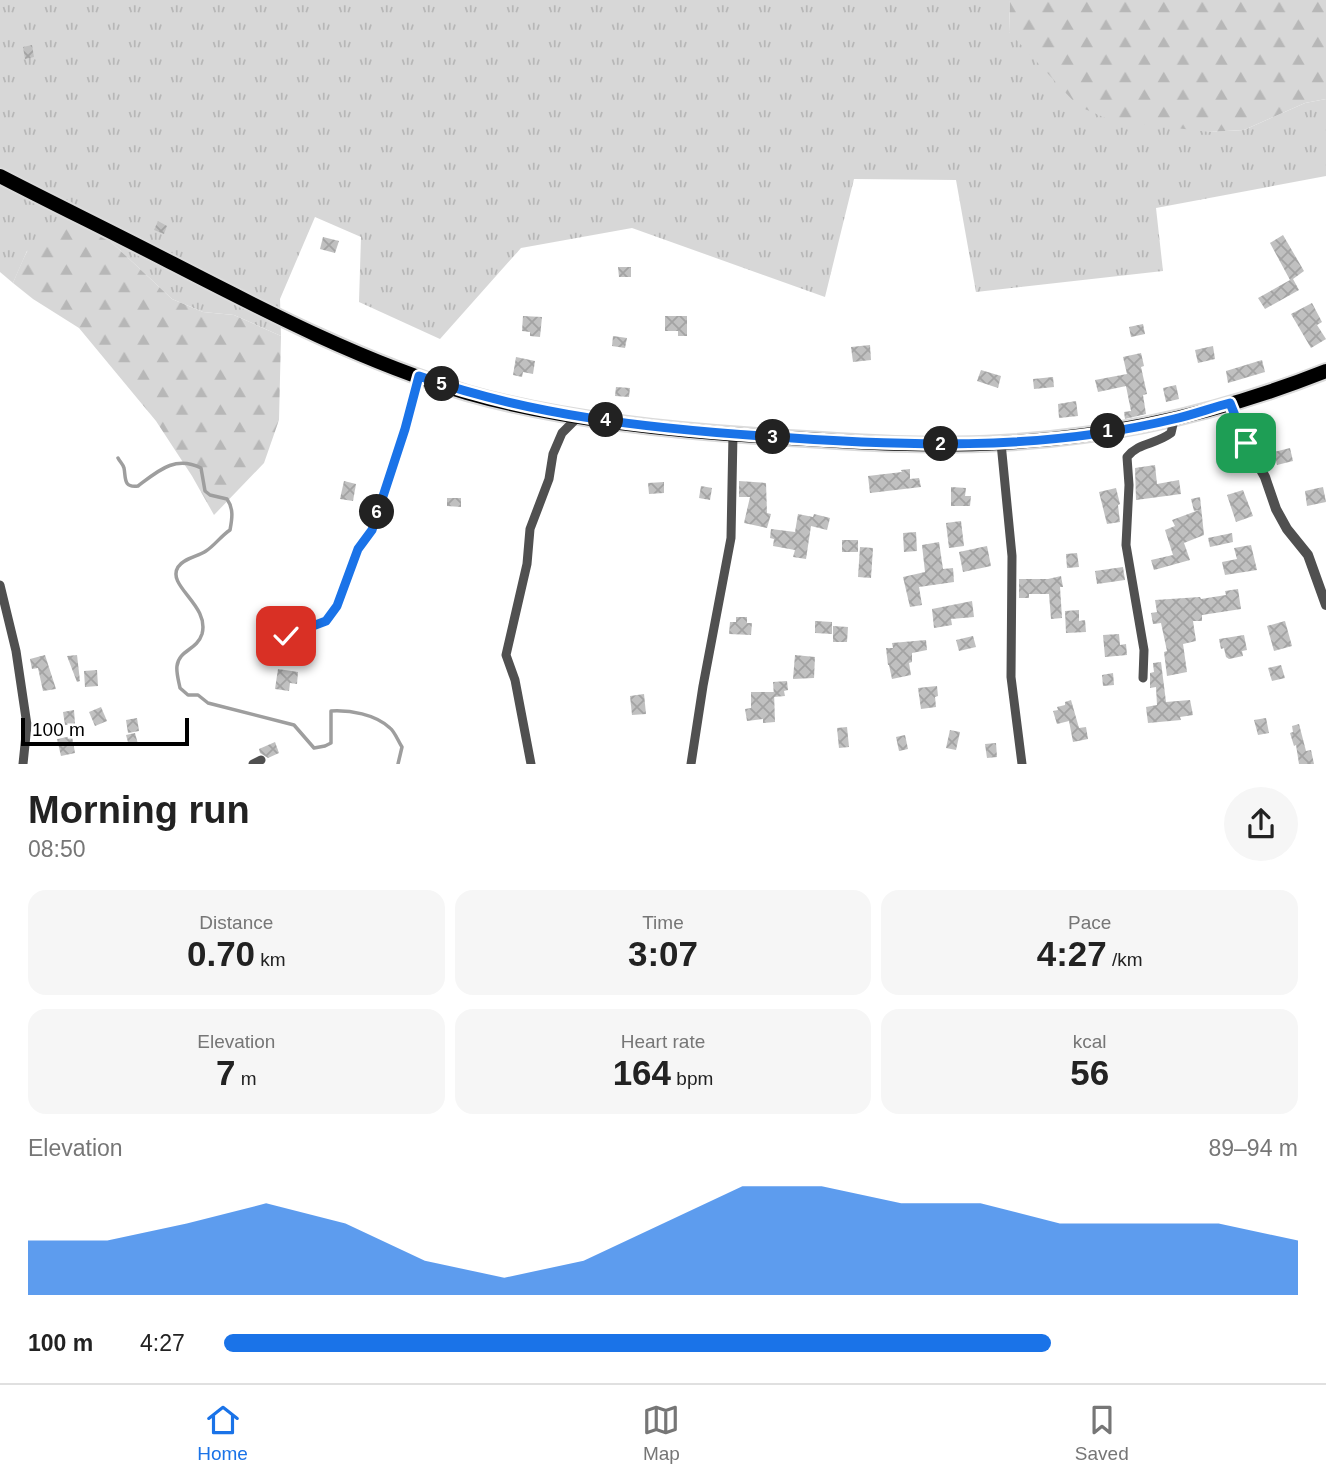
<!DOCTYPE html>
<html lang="en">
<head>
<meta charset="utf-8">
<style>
	:root { --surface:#fff; --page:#f6f6f6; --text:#222; --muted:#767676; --line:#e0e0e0; --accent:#1a73e8 }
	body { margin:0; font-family:Helvetica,sans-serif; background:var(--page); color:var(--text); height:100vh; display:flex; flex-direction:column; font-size:26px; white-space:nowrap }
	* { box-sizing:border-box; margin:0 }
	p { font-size:23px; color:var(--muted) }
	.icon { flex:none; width:38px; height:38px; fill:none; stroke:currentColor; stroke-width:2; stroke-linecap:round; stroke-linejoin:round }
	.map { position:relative; height:764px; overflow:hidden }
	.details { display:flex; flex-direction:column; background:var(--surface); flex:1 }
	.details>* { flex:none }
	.scale { position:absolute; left:21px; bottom:18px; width:168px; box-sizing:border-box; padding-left:7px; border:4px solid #000; border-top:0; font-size:19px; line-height:24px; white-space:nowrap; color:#000; -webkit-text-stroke:5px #fff; paint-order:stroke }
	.pin { position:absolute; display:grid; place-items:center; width:60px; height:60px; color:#fff; margin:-30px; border-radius:14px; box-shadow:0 4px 10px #0006 }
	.km { position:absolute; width:35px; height:35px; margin:-18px; border-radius:50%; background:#222; color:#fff; font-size:19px; line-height:35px; text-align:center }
	.round { display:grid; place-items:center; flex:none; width:74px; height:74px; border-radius:37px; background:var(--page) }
	.headline { display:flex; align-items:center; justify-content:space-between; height:119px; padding:0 28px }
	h1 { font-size:38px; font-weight:700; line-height:52px }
	.metrics { display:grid; grid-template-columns:repeat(3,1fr); gap:10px; height:119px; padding:7px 28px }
	.metrics div { display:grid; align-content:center; border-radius:18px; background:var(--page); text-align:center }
	.metrics b { font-size:35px; font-weight:700 }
	.metrics small { font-size:19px; font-weight:400 }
	.metrics p { font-size:19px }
	.chart { height:196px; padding:14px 28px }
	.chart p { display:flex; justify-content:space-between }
	.chart svg { width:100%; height:126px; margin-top:7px; fill:var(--accent); opacity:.7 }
	ul { padding:0 28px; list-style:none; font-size:23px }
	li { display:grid; grid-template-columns:112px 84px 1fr; align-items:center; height:52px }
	li i { height:18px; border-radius:9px; background:var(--accent) }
	.tabs { display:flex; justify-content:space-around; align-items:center; height:98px; border-top:2px solid var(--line); background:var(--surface); font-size:19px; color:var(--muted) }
	.tabs a { display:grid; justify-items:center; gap:4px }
	.tabs .active { color:var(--accent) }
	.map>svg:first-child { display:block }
	.grass { fill:url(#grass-tufts) }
	.forest { fill:url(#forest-firs) }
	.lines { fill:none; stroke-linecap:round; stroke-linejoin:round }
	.stream { stroke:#9e9e9e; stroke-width:3.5 }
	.building { fill:url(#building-cross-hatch) }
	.primary-casing { stroke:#dbdbdb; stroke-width:18 }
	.minor { stroke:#505050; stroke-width:9 }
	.tertiary { stroke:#505050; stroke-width:10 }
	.primary { stroke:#000; stroke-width:14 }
	.route-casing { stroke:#fff; stroke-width:14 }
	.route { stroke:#1a73e8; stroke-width:9 }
</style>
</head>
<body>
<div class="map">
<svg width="1326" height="764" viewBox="0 0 1326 764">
	<defs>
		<pattern id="grass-tufts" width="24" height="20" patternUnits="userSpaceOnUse" patternTransform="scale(1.75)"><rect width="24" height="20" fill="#d7d7d7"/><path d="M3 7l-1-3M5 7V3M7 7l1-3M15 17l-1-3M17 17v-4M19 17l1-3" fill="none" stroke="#b7b7b7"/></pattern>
		<pattern id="forest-firs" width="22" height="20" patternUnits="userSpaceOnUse" patternTransform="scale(1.75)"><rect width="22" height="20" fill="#d7d7d7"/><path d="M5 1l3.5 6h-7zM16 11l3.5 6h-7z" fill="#b7b7b7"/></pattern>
		<pattern id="building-cross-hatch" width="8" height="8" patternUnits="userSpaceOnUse" patternTransform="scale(1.75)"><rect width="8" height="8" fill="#c0c0c0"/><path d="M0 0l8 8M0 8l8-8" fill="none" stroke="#a3a3a3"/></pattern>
	</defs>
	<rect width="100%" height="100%" fill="#fff"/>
	<polygon class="grass" points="0,0 1010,0 1009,32 1209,132 1244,130 1305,103 1326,99 1326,176 1156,208 1163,271 976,292 956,180 854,179 825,297 632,228 521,248 440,339 359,302 361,237 315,217 280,299 281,336 234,315 203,312 172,299 108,239 27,251 13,283 0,272"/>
	<g class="forest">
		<polygon points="1010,0 1326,0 1326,99 1305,103 1244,130 1209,132 1110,120 1078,106 1009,32"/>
		<path d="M58 220 108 239 172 299 203 312 234 315 281 336 279 420 264 463 214 515 192 476 156 421 79 328 33 299 13 283C25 255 31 235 58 220Z"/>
	</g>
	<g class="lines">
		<path class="stream" d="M118 458C120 462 123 464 124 468 126 478 123 488 138 486 158 471 175 455 201 468L205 491 210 495 227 499C234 509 232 519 230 530 221 536 214 546 206 551 197 557 184 558 178 567 166 586 210 605 202 634 197 650 179 650 177 666 176 673 179 682 180 688L188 695H198L208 703 294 725 314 748 325 746 331 743V711C350 710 375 714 390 728 395 732 398 741 402 747L398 764"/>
	</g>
	<g class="building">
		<polygon points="32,45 34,57 25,59 23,47"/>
		<polygon points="158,221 167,226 164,234 154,230"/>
		<polygon points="1283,235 1304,271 1293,279 1299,290 1265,309 1258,298 1290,280 1270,243"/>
		<polygon points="323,237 339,241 335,253 320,249"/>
		<polygon points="618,267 631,267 631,277 619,277"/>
		<polygon points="1312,303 1322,322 1317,325 1326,339 1311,348 1291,314"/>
		<polygon points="523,316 542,317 540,337 530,336 530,332 522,331"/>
		<polygon points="665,316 687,316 687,336 678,336 678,331 665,331"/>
		<polygon points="1143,324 1145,334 1131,337 1129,327"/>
		<polygon points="613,336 627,338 625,348 612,346"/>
		<polygon points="870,345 871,360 853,362 851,347"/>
		<polygon points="1213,346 1215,359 1198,363 1195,350"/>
		<polygon points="1141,353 1144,366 1141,367 1147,394 1143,395 1146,414 1125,419 1124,412 1131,411 1126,386 1098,392 1095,380 1127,374 1123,357"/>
		<polygon points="516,357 535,361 533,374 523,372 522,377 513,375"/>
		<polygon points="1262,360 1265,372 1228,383 1226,371"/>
		<polygon points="981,370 1001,376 998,388 977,381"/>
		<polygon points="1053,377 1054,387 1034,389 1033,379"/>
		<polygon points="1176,385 1179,399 1166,402 1163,388"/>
		<polygon points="616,387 630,388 629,397 615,396"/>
		<polygon points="1076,401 1078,416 1059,418 1058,404"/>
		<polygon points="1290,448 1293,461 1277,465 1274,452"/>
		<polygon points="1155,465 1157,484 1179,480 1181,494 1136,500 1135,468"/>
		<polygon points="910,469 910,479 919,478 921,487 870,493 868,476 902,472 901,470"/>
		<polygon points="344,481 356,484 353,501 340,499"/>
		<polygon points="739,481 766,483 767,513 771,514 767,528 744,523 750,497 739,497"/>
		<polygon points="664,482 664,493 649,494 648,483"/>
		<polygon points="701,486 712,488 710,500 699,498"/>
		<polygon points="951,487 966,488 965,496 971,496 970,506 951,506"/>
		<polygon points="1323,487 1326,502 1307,506 1305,491"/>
		<polygon points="1116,488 1120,504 1118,505 1120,522 1107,524 1099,492"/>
		<polygon points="1243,490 1253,516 1236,522 1227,495"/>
		<polygon points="1200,497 1204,535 1184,543 1190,560 1154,570 1151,560 1173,555 1165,530 1175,526 1172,520 1199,510 1194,511 1191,499"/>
		<polygon points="447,498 461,498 461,507 447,506"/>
		<polygon points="798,514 813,517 814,514 830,518 827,530 811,526 806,559 793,557 795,550 773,546 774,539 770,538 771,529 795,532"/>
		<polygon points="961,521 964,546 949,548 946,523"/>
		<polygon points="916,532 917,551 904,552 903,533"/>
		<polygon points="1232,533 1233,542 1210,547 1208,538"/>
		<rect x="842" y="540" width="16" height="12"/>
		<polygon points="939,542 943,569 953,568 954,582 919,587 922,605 910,607 903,577 925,572 922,545"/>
		<polygon points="1251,545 1257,570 1225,575 1222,562 1237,559 1234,548"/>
		<polygon points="987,546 991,566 963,572 959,552"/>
		<polygon points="860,547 873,548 871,578 858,577"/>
		<polygon points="1077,553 1079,567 1067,568 1066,554"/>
		<polygon points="1123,567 1125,580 1097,584 1095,571"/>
		<polygon points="1061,576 1063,587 1060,587 1062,618 1051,619 1049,594 1029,594 1029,598 1019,598 1019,579 1048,579"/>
		<polygon points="1238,589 1241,609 1202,615 1202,621 1193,621 1196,641 1183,644 1187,672 1167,676 1164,652 1167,651 1161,623 1153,624 1151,613 1157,612 1155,600 1200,597 1201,599 1226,595 1225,591"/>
		<polygon points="972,601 974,617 951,619 952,625 934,628 932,609"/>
		<polygon points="1079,610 1079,621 1085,620 1086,632 1066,633 1065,611"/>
		<polygon points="736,617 747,617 747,623 752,623 751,635 729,634 730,622 736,622"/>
		<polygon points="815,621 832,622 832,634 815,633"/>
		<polygon points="1285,621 1292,646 1274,651 1267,626"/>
		<polygon points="833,626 848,627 847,642 833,642"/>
		<polygon points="1119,634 1120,645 1126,644 1127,655 1105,657 1103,635"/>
		<polygon points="1244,635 1247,650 1242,651 1243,656 1229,659 1226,657 1224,648 1221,649 1219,639"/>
		<polygon points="973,636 976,647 959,651 956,640"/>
		<polygon points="926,640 927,650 912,653 912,662 909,663 911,675 892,679 889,665 888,665 886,648 893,648 892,643"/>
		<polygon points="45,655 56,689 43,691 38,668 32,669 30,659"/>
		<polygon points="77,655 80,681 77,682 67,656"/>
		<polygon points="795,655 815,657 814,678 793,679"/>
		<polygon points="1161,662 1166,702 1190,700 1193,715 1180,717 1181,720 1148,723 1146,707 1157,705 1156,687 1150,688 1150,673 1154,672 1153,663"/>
		<polygon points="1281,665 1285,678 1272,681 1268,668"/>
		<polygon points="278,669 298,672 297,684 290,683 289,691 275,689"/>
		<polygon points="97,670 98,686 85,687 84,671"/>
		<polygon points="1113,673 1114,685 1103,686 1102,675"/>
		<polygon points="787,681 788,690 784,691 785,696 774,697 773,682"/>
		<polygon points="937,686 938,696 935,697 936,707 921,709 918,688"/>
		<polygon points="751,692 774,692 775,722 763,723 763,719 747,721 745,709 751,708"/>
		<polygon points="644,694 646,714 632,715 630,696"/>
		<polygon points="1071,700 1079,728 1086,727 1088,739 1073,742 1069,721 1057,724 1053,711 1058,710 1057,707 1065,705 1065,702"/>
		<polygon points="101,707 107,721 95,726 89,712"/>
		<polygon points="74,710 75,724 65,725 63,712"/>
		<polygon points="137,718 139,731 128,733 126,720"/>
		<polygon points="1266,718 1269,733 1258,735 1254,720"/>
		<polygon points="1299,724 1306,751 1311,750 1314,764 1299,764 1296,745 1294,746 1290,733 1293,732 1292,726"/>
		<polygon points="847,727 849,747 839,748 837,728"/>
		<polygon points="950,730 960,732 956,750 946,748"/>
		<polygon points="135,733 138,744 129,746 126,735"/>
		<polygon points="905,735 908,749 899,751 896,737"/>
		<polygon points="72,736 75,753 61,756 57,739"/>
		<polygon points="275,742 279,753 268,758 260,753 259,749"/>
		<polygon points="996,743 997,757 987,758 985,744"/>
	</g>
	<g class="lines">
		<defs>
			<path id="primary" d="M0 176C56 205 112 232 168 261 265 311 363 362 467 393 558 419 663 430 757 436 837 441 920 448 1001 443 1111 437 1223 412 1326 371"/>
		</defs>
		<use href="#primary" class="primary-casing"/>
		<g class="minor">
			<polyline points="1001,443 1012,556 1011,677 1022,764"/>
			<polyline points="0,585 16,651 27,725 23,764"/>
			<polyline points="286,636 326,621 337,606 358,549 372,530 405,429 419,376"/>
			<path d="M1143 678 1144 650 1126 545 1129 485 1127 457C1139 442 1155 445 1171 433L1174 420"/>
			<polyline points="253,764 261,760"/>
			<polyline points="531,764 515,680 506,655 527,564 530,529 549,479 553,454 562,433 579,416"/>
			<polyline points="691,764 703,686 731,538 733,434"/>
		</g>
		<polyline class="tertiary" points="1230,403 1246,443 1265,477 1276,509 1287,529 1308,555 1326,605"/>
		<use href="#primary" class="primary"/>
	</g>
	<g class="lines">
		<defs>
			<path id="route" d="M286 636 326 621 337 606 358 549 372 530 405 429 419 376C528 415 646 428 762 436 899 446 1039 452 1174 419 1192 415 1211 408 1230 403L1246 443"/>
		</defs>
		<use href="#route" class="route-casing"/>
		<use href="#route" class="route"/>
	</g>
</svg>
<div class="scale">100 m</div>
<div class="pin" style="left:1246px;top:443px;background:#1e9e55"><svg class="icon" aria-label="arrive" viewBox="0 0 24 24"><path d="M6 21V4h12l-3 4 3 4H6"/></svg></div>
<div class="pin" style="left:286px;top:636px;background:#d93025"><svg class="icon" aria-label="check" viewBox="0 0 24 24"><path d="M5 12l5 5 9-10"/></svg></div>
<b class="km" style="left:1108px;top:431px">1</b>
<b class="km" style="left:941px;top:444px">2</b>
<b class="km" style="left:773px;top:437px">3</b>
<b class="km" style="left:606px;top:420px">4</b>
<b class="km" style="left:442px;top:384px">5</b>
<b class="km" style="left:377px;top:512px">6</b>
</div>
<section class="details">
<div class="headline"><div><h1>Morning run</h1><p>08:50</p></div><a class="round"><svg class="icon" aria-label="share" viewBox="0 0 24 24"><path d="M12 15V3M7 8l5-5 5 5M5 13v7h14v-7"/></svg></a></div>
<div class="metrics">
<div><p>Distance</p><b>0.70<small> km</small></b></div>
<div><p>Time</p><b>3:07</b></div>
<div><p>Pace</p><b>4:27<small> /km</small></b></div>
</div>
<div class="metrics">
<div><p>Elevation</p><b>7<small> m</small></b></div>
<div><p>Heart rate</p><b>164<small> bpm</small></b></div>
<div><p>kcal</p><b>56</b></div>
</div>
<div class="chart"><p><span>Elevation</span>89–94 m</p>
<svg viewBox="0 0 160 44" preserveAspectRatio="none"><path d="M0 44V25L10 25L20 19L30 12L40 19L50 32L60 38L70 32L80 19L90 6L100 6L110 12L120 12L130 19L140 19L150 19L160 25V44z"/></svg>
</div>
<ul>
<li><b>100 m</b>4:27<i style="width:77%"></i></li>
</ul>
</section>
<nav class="tabs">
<a class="active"><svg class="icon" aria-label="home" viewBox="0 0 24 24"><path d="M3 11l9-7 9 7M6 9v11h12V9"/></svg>Home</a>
<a><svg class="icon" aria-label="map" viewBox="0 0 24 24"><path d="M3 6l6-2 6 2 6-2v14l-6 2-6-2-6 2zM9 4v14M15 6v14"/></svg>Map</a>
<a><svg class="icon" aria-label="saved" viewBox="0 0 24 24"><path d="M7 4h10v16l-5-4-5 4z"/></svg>Saved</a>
</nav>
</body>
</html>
